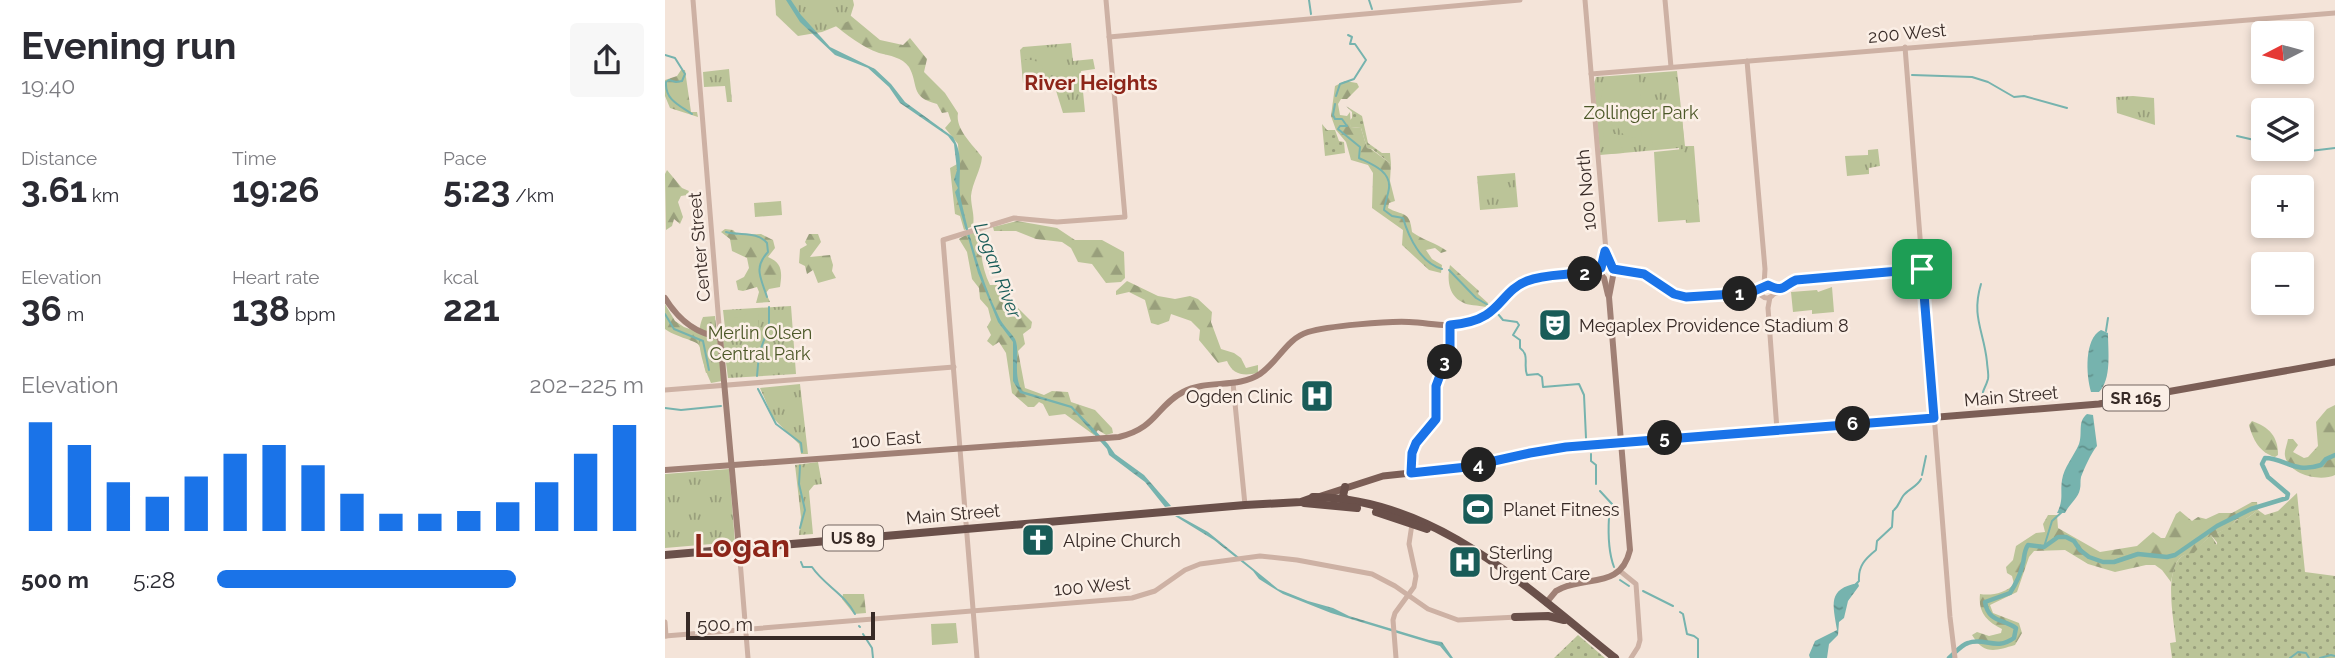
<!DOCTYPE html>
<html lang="en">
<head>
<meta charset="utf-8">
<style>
	:root { --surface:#fff; --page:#f7f7f7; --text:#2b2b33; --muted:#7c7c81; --accent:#1a73e8 }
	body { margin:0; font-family:Raleway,sans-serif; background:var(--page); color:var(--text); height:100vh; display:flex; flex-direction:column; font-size:26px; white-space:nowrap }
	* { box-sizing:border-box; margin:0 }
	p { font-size:23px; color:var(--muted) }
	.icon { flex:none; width:38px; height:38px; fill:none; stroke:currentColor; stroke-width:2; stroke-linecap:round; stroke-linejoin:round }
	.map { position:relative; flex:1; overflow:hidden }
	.sheet { display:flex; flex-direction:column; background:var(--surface); width:665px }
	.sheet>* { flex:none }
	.needle { width:46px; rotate:264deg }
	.controls { position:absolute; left:1586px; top:21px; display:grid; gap:14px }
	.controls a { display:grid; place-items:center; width:63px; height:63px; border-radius:7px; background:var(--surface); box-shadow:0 4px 10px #0003; font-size:35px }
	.scale { position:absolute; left:21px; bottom:18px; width:189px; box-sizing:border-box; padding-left:7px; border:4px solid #372a26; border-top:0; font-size:19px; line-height:24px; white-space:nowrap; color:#372a26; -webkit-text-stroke:5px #fbefe6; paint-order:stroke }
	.pin { position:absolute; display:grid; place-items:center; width:60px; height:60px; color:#fff; margin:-30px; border-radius:14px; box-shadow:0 4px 10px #0006 }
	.km { position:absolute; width:35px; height:35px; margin:-18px; border-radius:50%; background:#222; color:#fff; font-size:19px; line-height:35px; text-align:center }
	.round { display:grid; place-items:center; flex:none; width:74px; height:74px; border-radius:7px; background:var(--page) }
	.head { display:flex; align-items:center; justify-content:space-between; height:119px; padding:0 21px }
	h1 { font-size:38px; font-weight:700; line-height:52px }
	.metrics { display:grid; grid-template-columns:repeat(3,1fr); gap:10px; height:119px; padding:7px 21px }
	.metrics div { display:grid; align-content:center }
	.metrics b { font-size:35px; font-weight:700 }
	.metrics small { font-size:19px; font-weight:400 }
	.metrics p { font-size:19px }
	.chart { height:196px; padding:14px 21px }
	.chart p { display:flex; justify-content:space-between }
	.chart svg { width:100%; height:126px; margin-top:7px; stroke:var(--accent); stroke-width:6 }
	ul { padding:0 21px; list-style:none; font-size:23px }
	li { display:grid; grid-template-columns:112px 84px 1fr; align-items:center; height:52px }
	li i { height:18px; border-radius:9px; background:var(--accent) }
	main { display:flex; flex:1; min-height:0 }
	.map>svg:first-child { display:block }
	.grass { fill:url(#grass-dots) }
	.forest { fill:url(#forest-firs) }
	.park { fill:url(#park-tufts) }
	.pitch { fill:#bbc498 }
	.water { fill:url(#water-ripples) }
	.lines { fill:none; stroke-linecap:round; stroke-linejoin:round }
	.stream { stroke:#76b3ae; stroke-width:2 }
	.river { stroke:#76b3ae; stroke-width:4.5 }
	.tertiary { stroke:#cdb1a4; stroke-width:5 }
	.secondary { stroke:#a08075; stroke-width:6 }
	.primary { stroke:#7b5e56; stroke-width:7 }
	.trunk { stroke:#6a504a; stroke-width:8 }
	.route-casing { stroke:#fff; stroke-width:14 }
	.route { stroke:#1a73e8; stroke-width:9 }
	.labels { text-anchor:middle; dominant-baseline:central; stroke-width:5; stroke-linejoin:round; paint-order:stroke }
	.shield { fill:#fbefe6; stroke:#726560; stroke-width:2 }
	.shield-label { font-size:16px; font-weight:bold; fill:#372a26 }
	.street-label { font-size:18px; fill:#372a26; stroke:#fbefe6 }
	.park-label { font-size:18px; fill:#4c5828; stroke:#fbefe6 }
	.poi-label { font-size:18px; fill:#372a26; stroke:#fbefe6; text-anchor:start }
	.water-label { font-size:19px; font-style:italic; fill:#195c58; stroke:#fbefe6 }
	.quarter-label { font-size:21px; font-weight:bold; fill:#8d2519; stroke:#fbefe6 }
	.town-label { font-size:32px; font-weight:bold; fill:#8d2519; stroke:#fbefe6 }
</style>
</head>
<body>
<main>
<section class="sheet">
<div class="head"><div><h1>Evening run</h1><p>19:40</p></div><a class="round"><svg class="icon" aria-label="share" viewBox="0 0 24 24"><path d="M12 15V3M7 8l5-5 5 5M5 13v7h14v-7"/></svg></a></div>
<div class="metrics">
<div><p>Distance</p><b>3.61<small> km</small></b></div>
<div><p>Time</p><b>19:26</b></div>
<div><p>Pace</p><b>5:23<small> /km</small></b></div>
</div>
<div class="metrics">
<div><p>Elevation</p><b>36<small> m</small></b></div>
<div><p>Heart rate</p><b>138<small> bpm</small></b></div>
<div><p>kcal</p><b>221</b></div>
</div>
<div class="chart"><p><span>Elevation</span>202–225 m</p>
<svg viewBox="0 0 160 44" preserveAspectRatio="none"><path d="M5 44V6M15 44V14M25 44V27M35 44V32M45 44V25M55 44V17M65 44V14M75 44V21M85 44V31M95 44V38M105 44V38M115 44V37M125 44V34M135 44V27M145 44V17M155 44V7"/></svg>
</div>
<ul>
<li><b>500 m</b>5:28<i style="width:70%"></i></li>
</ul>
</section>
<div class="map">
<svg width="1670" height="658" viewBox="0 0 1670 658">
	<defs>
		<pattern id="grass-dots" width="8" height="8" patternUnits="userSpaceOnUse" patternTransform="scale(1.75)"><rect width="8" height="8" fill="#bbc498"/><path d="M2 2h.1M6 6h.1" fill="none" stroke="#999f7c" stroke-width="1.8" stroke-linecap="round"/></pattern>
		<pattern id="forest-firs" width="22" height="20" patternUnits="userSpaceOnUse" patternTransform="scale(1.75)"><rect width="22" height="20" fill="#bbc498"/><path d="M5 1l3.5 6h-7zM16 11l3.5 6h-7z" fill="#999f7c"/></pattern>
		<pattern id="park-tufts" width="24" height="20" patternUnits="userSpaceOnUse" patternTransform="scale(1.75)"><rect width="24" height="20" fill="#bbc498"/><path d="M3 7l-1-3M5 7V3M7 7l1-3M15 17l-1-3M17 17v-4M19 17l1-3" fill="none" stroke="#999f7c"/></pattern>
		<pattern id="water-ripples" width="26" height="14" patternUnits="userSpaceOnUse" patternTransform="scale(1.75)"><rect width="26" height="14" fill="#76b3ae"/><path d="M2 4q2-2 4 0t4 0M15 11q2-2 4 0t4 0" fill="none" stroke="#62928d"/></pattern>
	</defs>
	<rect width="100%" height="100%" fill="#f4e4d9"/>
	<g class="grass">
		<polygon points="681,106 697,116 703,143 717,153 725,153 726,164 707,149 702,148 696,128 686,127 684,121 687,118 687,112"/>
		<polygon points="657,124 662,130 670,130 674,141 679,142 680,153 660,156"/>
		<path d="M1632 493 1640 572 1670 576V658H1507L1505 643 1511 642C1509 619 1494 554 1529 552L1546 535 1552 545V533L1564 527 1573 519H1581L1593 510 1600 515 1613 511Z"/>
		<polygon points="913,635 940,658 889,658"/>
	</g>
	<g class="forest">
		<path d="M180 11 215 40 238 45 245 38 262 59 259 72 280 93 293 113C290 129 308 145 317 157 316 170 307 183 306 196 306 207 310 215 308 226L299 230 295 216 290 214 285 168 294 163 293 144 280 128 286 121 283 112 277 113 272 104C244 97 254 84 244 67 237 57 225 56 214 53 197 47 182 35 167 23Z"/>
		<polygon points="16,70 20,70 26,112 32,112 33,117 5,108 0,96 0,80 12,76"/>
		<path d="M680 81 692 83 694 87 682 99H676L673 104 675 115 682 116 685 112 686 127 696 128 702 148 706 149 726 164 725 181 730 201 724 203 723 208C737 216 745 210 747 232 758 240 771 243 782 251L776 253 770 248 761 250 767 259 777 265 776 273 764 270 737 245 738 230 707 208 708 173 703 165 686 160 681 142 671 130 666 116 670 86Z"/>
		<polygon points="2,170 17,188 24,191 22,195 16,196 13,202 18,217 15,224 9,219 7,226 1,230 0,174"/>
		<polygon points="352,221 392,228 410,240 437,240 459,252 460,278 456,282 441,283 427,264 413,262 406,248 397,242 371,239 351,231 329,231 328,227"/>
		<path d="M60 229 68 230 73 235 96 234 108 240 110 248 103 257C118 263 117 273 115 287L104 289 101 293 105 302 91 303 94 292 92 287 78 291 73 290 71 281 79 277 84 268 82 258 67 251 65 239 56 232Z"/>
		<path d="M320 231 324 234 316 238C315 254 318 271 325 285H332L342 298V310L345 312 351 306 367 322 366 328 358 334 360 344 353 351 360 388 379 395 387 391 403 392 406 402 430 410 447 428 448 433 441 435 433 430 429 435 400 414 384 416 378 404 374 402 369 407H363L347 393 341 353 334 342 328 346 322 341 326 335 322 327 326 320 323 308 315 299 314 288 307 279 302 252 294 239 305 232Z"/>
		<polygon points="144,234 153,234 156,242 145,257 165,255 168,265 167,271 171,278 153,283 148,270 142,274 140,266 134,263 135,249 142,245 140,242"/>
		<path d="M785 265 814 291 813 294 823 303 821 307C813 305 803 306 797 302 783 295 782 278 785 265Z"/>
		<path d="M462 281 493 296 510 299 525 296 533 299 547 312 546 322 556 349 569 353 576 358 581 368 593 365V373C578 376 568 375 562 361L553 363 534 340 535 330 526 321 506 314 504 321 493 325 486 323 480 300 464 292 451 295V291Z"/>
		<path d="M0 304 10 321 19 327 33 332 38 337 47 373H41C38 365 38 350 33 344 28 340 9 336 0 329Z"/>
		<path d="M1670 405V475C1655 482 1624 475 1620 456 1619 451 1622 445 1623 439H1628L1633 445 1628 452 1639 458 1643 457 1653 446 1651 422 1662 409Z"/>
		<path d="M1587 421C1604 427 1613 436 1613 455L1610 457C1595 453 1588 440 1584 425Z"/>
		<path d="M1587 502H1592L1593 510 1581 519H1572L1564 528 1552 533 1556 540 1555 546 1546 535 1529 553C1511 553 1509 568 1506 582L1497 570 1490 565H1481L1450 572 1423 564 1400 550 1369 551 1364 557 1352 592 1325 605 1328 613 1354 623 1357 633 1350 645C1330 651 1319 655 1307 635L1312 632 1324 636 1336 633 1337 629C1321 621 1313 612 1315 594 1326 596 1341 593 1349 584L1347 576 1342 573 1341 567 1348 560 1351 546 1371 533 1380 532 1378 524 1383 515H1392L1393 528 1435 552 1472 546 1488 532 1496 538H1500L1511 514 1515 511 1527 521 1533 517 1541 519 1554 513H1567Z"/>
		<polygon points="178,594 199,594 201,613 189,614 177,599"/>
	</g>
	<g class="park">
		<polygon points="110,0 188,0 189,5 184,21 157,32 133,36 111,15"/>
		<polygon points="406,43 408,61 428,59 430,69 416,71 420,112 398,113 388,81 358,83 355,50 358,47"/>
		<polygon points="64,69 67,102 62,102 60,86 39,87 38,72"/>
		<polygon points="1012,71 1020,146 1029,146 1035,222 1021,223 1014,148 935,155 929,84 931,77"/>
		<polygon points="1468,96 1489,98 1490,125 1452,113 1451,97"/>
		<polygon points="1213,149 1215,166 1204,168 1204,174 1182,176 1180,156 1203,155 1203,150"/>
		<polygon points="850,173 853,207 815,210 812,176"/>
		<polygon points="126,306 131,374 63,378 58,340 61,337 58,310"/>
		<path d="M50 316 57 381 46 383C37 364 29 336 38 317Z"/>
		<polygon points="135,384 143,454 136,454 134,444 108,418 95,388"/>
		<polygon points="153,462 157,484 149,485 144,491 148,534 134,535 136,517 130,465"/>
		<polygon points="64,469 70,542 0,548 0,474"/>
	</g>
	<g class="pitch">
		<polygon points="357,60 369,60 377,66 380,80 359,81"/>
		<path d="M974 76 977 111 973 114 977 138C962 139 952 134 951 118L964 115 936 117C934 81 940 79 974 76Z"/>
		<polygon points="1017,117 1019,141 1013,147 988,149 985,124 988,121"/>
		<polygon points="943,119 948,124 945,134 952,134 959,153 941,154 937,122"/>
		<polygon points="1018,149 1019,155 1027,154 1028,169 1020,171 1029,171 1033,219 993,222 989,152"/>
		<polygon points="116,201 117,215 90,217 89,203"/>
		<polygon points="1167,287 1169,312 1147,314 1147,310 1128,312 1126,292 1152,290 1153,292"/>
		<polygon points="82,314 93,314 94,331 92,333 65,335 64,318 78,317"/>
		<polygon points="291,623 293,643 267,645 266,624"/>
	</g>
	<g class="water">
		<path d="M121 0H126L136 15 165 47 210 69 226 84 240 102 288 137C301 159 291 178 296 200 305 239 316 280 334 317 338 326 345 331 350 339 356 352 347 373 357 391L407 406 443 444 450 454 479 475 506 506 500 507 480 482 444 455 442 449 406 408 355 393 348 381V342L333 322 313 273 290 192 293 188 289 180 292 170 289 144 283 136 235 103 224 87 203 68 170 55 135 22Z"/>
		<path d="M1436 330 1443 333C1443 351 1447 379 1434 392H1426C1421 375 1419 339 1436 330Z"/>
		<path d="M1422 414 1428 415 1432 446C1426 453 1419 469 1416 477 1415 481 1416 485 1415 489 1413 499 1404 504 1400 513H1392C1399 499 1395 494 1397 480 1399 467 1409 456 1414 444 1418 433 1412 422 1422 414Z"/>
		<polygon points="510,516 514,516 543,532 613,589 643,601 668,608 684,616 764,640 777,642 788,658 785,658 775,646 666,613 618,594 594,579 588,571 549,540"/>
		<path d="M1193 583 1194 586 1183 601 1179 618 1174 622 1173 635 1164 644 1162 658H1145L1144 655 1150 641 1172 630C1168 604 1162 589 1193 583Z"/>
	</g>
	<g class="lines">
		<g class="stream">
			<polyline points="644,0 646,14"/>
			<polyline points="704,0 707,9"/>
			<path d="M0 55 10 58 20 74 17 81 11 82 4 80 1 82C0 100 14 105 27 114"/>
			<polyline points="1247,75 1307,77 1323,82 1349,97 1359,96 1402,108"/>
			<polyline points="671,96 675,84 689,79 701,60 690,44 685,44 687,37 683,35"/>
			<path d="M670 104 668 115 670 119H677L682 126H675L673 129 695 147 694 158C706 164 726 171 724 188 723 196 720 202 719 210L727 216 738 218C744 238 756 263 777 269"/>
			<polyline points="1572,136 1598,142"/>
			<polyline points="1628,149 1645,151 1670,148"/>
			<path d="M61 232C76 236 92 231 102 243L103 252C88 268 96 278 102 297"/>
			<polyline points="784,270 811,298 823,305"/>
			<path d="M1316 284C1306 317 1319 331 1322 362 1322 366 1324 374 1323 379 1319 393 1316 387 1319 405"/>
			<polyline points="0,314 9,329 38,341 44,370"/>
			<path d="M833 314 838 320 852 322 854 325 848 335 855 340V348C865 355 858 365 862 375L873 374 877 377 878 387 914 384 919 395 921 438"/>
			<polyline points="1441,331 1443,318"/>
			<polyline points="92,376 94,354 104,326 104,307"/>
			<polyline points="93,389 111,424 136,443 137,452"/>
			<polyline points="0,408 16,410 56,406"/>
			<polyline points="926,454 926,461 931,465 931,484"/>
			<polyline points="135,466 134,484 140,510 135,528"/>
			<polyline points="1257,475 1261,456"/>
			<polyline points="935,491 947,504 946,510"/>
			<path d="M944 517C943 534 943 551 949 567"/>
			<polyline points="1379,547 1387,521 1398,511"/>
			<path d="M136 562 138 567H147C159 585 180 594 190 614"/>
			<polyline points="955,580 964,586"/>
			<path d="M1191 584 1194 581C1193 566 1200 559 1211 550L1212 541 1227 527 1228 511C1234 506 1234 502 1238 496 1243 489 1252 487 1256 479"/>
			<polyline points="978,591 1008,606"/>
			<polyline points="1015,612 1018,614 1022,634 1029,636 1033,639 1033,658"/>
			<polyline points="194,626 195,627"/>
			<polyline points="198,634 207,648 208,658"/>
			<polyline points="1625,658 1633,652 1641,653 1644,658"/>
			<polyline points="1655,658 1666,655 1670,656"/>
		</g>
		<path class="river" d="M1284 658C1290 653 1296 645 1303 643 1319 637 1331 651 1349 638L1351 628C1338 619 1323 622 1320 602L1345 593C1350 585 1355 576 1357 567 1360 559 1358 552 1363 545L1379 547 1393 537H1401L1409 541 1415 550 1424 557 1438 562H1449L1473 554 1502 557 1510 555 1552 526 1586 509 1622 498 1623 494 1603 477 1597 464 1600 458C1620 458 1629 474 1656 465L1661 459 1670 455"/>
		<g class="tertiary">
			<polyline points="28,0 55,337"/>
			<polyline points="920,0 941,251 938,266"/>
			<polyline points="1000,0 1006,67"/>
			<polyline points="444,37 855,0"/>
			<polyline points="1240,47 1285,617 1290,658"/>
			<polyline points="1082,61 1100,269 1099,285"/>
			<polyline points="926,74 1670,13"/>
			<polyline points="948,269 979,274 1009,294 1021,297 1085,293 1097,295"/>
			<circle cx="1102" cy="291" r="7"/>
			<polyline points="1109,294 1117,291 1131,280 1257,269"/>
			<polyline points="1105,297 1103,308 1112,430"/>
			<polyline points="568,383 580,505"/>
			<polyline points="0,390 289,367"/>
			<polyline points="746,473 748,449 771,419 771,386 784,353 784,325"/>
			<polyline points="74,548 83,658"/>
			<polyline points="955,571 971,584 975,640 973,647 966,658"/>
			<polyline points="0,622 1,636"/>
			<polyline points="0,636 467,598 490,591 520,570 535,564 595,556 632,560 707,574 730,586 763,609 793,620 853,617"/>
			<polyline points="312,658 278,240 349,218 392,222 460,217 441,0"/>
			<polyline points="731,658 728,620 730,613 749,587 751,576 744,544 747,524"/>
		</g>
		<g class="secondary">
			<polyline points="939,278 943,295"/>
			<path d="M0 298C13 319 30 334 55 337L74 548"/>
			<path d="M0 470 454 437C492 428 491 406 518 392 542 379 572 389 595 374 614 361 621 339 643 332 663 326 723 321 744 322 769 323 781 329 808 321 825 316 831 302 844 291 866 271 909 273 937 275"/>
			<path d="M881 603 891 591 897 588C925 576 956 588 965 550L944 297 949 271 943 265 924 272"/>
		</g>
		<polyline class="primary" points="653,497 718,476 802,467 865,453 901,447 1434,404 1670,362"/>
		<g class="trunk">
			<polyline points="680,487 678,496 682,501"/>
			<path d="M648 497C770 498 861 587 950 658"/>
			<polyline points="639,503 692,508"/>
			<polyline points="711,512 762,529"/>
			<polyline points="0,555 580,505 636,502 650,497"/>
			<polyline points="850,617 883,616 899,620"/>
		</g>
	</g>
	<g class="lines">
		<defs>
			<path id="route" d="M940 251 948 269 979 274 1009 294 1021 297 1085 293 1103 285C1120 293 1117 286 1131 280L1257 269 1269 418 901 447 865 453 802 467 746 473 747 453 751 443 771 419V386L785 348V325C797 324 810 322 821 315 837 305 843 288 862 281 885 272 912 277 936 268Z"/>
		</defs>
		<use href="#route" class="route-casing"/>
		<use href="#route" class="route"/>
	</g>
	<defs>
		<symbol id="theatre-square" viewBox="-11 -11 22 22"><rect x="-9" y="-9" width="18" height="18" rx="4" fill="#195c58" stroke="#fbefe6"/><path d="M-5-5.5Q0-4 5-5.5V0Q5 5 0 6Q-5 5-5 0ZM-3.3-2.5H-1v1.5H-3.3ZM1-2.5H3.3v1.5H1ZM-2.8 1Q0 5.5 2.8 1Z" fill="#fff"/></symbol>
		<symbol id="hospital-square" viewBox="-11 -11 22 22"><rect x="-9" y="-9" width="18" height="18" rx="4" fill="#195c58" stroke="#fbefe6"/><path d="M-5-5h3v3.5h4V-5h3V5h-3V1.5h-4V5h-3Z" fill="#fff"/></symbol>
		<symbol id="stadium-square" viewBox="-11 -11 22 22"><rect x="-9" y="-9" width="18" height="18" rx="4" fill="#195c58" stroke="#fbefe6"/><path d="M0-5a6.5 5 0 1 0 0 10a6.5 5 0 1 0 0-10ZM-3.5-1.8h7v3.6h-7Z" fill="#fff"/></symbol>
		<symbol id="church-square" viewBox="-11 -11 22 22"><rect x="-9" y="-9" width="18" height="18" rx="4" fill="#195c58" stroke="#fbefe6"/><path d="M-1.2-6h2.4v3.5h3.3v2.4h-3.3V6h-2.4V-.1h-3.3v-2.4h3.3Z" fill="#fff"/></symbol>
	</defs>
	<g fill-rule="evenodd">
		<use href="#theatre-square" x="871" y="306" width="38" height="38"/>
		<use href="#hospital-square" x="633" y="377" width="38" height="38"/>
		<use href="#stadium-square" x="794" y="490" width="38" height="38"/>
		<use href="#church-square" x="354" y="521" width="38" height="38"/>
		<use href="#hospital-square" x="781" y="543" width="38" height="38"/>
	</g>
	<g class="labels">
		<g class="shield">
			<rect x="1438" y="385.5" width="66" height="25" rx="5"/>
			<rect x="158" y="525.5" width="60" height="25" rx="5"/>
		</g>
		<g class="shield-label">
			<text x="1471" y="398">SR 165</text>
			<text x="188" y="538">US 89</text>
		</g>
		<g class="street-label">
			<text transform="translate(1242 33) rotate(-5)">200 West</text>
			<text transform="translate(921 190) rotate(-95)">100 North</text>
			<text transform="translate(34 247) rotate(-95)">Center Street</text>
			<text transform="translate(1346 396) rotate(-5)">Main Street</text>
			<text transform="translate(221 439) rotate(-4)">100 East</text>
			<text transform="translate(288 514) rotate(-5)">Main Street</text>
			<text transform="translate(427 586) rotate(-5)">100 West</text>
		</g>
		<g class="park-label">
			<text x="976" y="112">Zollinger Park</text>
			<text x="95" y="332">Merlin Olsen<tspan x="95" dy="21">Central Park</tspan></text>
		</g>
		<g class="poi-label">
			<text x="914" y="325">Megaplex Providence Stadium 8</text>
			<text x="628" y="396" text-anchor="end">Ogden Clinic</text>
			<text x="838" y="509">Planet Fitness</text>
			<text x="398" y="540">Alpine Church</text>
			<text x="824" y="552">Sterling<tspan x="824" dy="21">Urgent Care</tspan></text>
		</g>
		<g class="water-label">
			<text transform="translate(333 270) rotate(69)">Logan River</text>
		</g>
		<g class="quarter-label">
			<text x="426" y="82">River Heights</text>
		</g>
		<g class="town-label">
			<text x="77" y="545">Logan</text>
		</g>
	</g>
</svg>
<div class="controls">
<a><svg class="needle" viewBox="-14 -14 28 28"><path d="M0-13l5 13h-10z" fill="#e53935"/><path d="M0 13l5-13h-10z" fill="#7c7c81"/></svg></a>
<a><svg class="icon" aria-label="layers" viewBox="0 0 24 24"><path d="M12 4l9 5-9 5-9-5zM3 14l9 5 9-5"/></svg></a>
<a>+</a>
<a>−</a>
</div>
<div class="scale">500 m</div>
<div class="pin" style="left:1257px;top:269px;background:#1e9e55"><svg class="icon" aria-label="arrive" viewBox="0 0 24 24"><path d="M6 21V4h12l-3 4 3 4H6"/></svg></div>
<b class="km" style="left:1075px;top:294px">1</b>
<b class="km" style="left:920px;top:274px">2</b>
<b class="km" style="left:780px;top:362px">3</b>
<b class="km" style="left:814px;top:465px">4</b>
<b class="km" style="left:1000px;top:438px">5</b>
<b class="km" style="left:1188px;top:424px">6</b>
</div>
</main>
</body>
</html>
